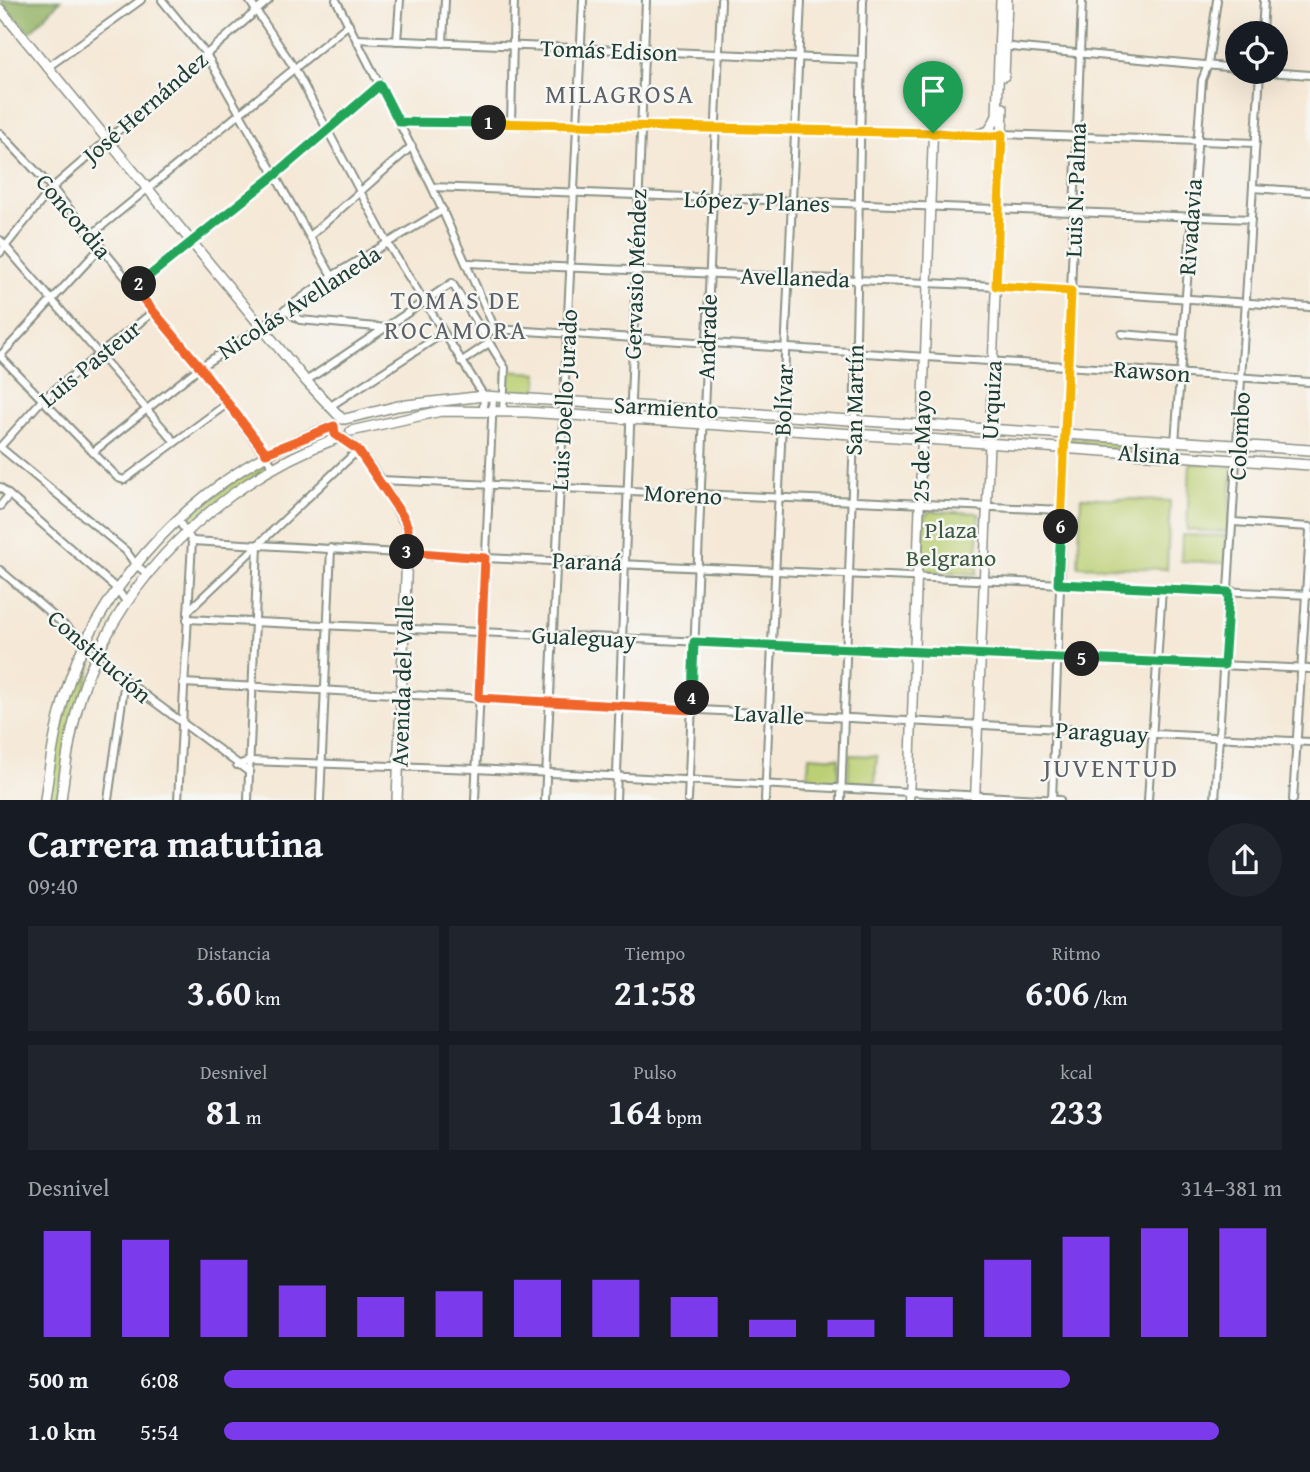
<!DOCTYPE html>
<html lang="es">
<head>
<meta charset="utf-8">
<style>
	:root { --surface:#171b24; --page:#20242c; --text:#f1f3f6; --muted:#9ea1a6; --accent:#7c3aed }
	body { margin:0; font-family:"Gentium Book Plus",serif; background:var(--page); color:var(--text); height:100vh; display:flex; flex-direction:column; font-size:26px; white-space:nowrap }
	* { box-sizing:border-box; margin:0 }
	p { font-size:23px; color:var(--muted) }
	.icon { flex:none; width:38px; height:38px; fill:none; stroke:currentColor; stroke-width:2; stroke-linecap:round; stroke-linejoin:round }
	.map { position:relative; height:800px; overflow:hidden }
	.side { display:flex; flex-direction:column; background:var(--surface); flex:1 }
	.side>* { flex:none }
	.buttons { position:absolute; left:1225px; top:21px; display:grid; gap:14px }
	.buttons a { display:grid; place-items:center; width:63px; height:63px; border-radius:50%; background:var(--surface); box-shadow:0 7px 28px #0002; font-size:35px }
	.pin { position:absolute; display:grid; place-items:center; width:60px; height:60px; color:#fff; margin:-72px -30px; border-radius:50% 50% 50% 0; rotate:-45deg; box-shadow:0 0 7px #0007 }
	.pin .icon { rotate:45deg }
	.km { position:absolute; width:35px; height:35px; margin:-18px; border-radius:50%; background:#222; color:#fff; font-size:19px; line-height:35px; text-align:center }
	.round { display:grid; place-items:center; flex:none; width:74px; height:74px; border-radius:37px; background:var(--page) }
	.overview { display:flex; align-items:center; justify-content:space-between; height:119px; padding:0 28px }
	h1 { font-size:38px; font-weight:700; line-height:52px }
	.stats { display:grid; grid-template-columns:repeat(3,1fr); gap:10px; height:119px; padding:7px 28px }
	.stats div { display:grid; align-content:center; border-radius:0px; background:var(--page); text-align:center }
	.stats b { font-size:35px; font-weight:700 }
	.stats small { font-size:19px; font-weight:400 }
	.stats p { font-size:19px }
	.chart { height:196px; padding:14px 28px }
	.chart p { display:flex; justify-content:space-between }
	.chart svg { width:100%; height:126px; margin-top:7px; stroke:var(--accent); stroke-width:6 }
	ul { padding:0 28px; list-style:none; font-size:23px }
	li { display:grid; grid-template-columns:112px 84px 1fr; align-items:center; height:52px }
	li i { height:18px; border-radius:9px; background:var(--accent) }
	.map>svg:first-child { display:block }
	.green { fill:#bbcf73; stroke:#6d8654; stroke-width:2 }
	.forest { fill:#94b265; stroke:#5a784c; stroke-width:2 }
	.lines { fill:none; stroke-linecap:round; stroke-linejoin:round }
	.minor-casing { stroke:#8a9285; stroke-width:10 }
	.tertiary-casing { stroke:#8a9285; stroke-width:11 }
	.secondary-casing { stroke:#8a9285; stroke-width:12 }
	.minor { stroke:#fff; stroke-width:6 }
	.tertiary { stroke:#fff; stroke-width:8 }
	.secondary { stroke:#fff; stroke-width:9 }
	.split-1-casing { stroke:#fff; stroke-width:14 }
	.split-2-casing { stroke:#fff; stroke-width:14 }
	.split-3-casing { stroke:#fff; stroke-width:14 }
	.split-4-casing { stroke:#fff; stroke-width:14 }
	.split-5-casing { stroke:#fff; stroke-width:14 }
	.split-6-casing { stroke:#fff; stroke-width:14 }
	.split-7-casing { stroke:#fff; stroke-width:14 }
	.split-1 { stroke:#f5b400; stroke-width:9 }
	.split-2 { stroke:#22a559; stroke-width:9 }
	.split-3 { stroke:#f0652b; stroke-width:9 }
	.split-4 { stroke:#f0652b; stroke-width:9 }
	.split-5 { stroke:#22a559; stroke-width:9 }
	.split-6 { stroke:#22a559; stroke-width:9 }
	.split-7 { stroke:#f5b400; stroke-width:9 }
	.labels { text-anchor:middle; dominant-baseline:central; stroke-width:5; stroke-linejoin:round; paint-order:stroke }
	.street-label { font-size:24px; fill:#1f3d34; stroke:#f6f6f2 }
	.park-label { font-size:24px; fill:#3e5a41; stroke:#f6f6f2 }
	.neighbourhood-label { font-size:26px; letter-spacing:2px; fill:#5e6167; stroke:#f6f6f2 }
</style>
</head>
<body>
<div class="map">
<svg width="1310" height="800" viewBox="0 0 1310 800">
	<rect width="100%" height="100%" fill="#f6f6f2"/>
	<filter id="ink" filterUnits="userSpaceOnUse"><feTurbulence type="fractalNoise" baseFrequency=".0143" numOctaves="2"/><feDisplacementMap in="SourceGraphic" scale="14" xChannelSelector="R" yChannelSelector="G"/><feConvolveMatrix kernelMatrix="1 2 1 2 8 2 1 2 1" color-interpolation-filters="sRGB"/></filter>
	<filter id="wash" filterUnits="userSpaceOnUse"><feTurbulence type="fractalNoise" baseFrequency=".00686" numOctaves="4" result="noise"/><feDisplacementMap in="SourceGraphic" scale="28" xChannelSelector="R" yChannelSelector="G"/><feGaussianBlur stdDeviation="1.57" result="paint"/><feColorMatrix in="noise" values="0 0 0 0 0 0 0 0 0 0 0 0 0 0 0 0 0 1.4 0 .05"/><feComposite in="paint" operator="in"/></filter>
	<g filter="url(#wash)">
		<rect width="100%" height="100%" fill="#f5e8d6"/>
		<g class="green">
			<polygon points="504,371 538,373 537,397 509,396 506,392"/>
			<polygon points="1069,438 1170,445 1169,453 1068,446"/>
			<polygon points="263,460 268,466 190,524 186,518"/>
			<polygon points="1190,463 1232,466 1228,532 1187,530"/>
			<polygon points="1081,497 1170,501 1167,569 1078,566"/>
			<polygon points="930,511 979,513 977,574 923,571 924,517"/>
			<polygon points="1182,535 1226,536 1225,563 1181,561"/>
			<path d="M86 654 93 658 57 800H48C54 748 67 702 86 654Z"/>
			<polygon points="849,755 877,756 875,783 848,782"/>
			<polygon points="809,756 839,758 838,777 832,783 804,782 804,776 808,776"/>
		</g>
		<polygon class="forest" points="0,0 61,0 29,33"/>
	</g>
	<g filter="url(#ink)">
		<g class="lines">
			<defs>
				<g id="minor">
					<polyline points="162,0 206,54 332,276"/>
					<polyline points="249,0 295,69 388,244 484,396 483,411"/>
					<polyline points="336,0 432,187 495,329"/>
					<polyline points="1262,33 1264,0"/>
					<polyline points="356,39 862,60"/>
					<polyline points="397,41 400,0"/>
					<polyline points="443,43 445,0"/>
					<polyline points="1001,46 1237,68"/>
					<polyline points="48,67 141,0"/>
					<polyline points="1268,72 1310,75"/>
					<polyline points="399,122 933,133"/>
					<polyline points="511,123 514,0"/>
					<polyline points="0,133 52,188 200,367 273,466"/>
					<polyline points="1002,134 1256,143"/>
					<polyline points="432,187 1251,219"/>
					<polyline points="1253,188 1310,192"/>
					<polyline points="91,235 349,24"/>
					<polyline points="310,236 412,146"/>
					<polyline points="0,240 175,442"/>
					<polyline points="0,253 52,188 269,0"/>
					<polyline points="468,263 996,286 1310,307"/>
					<polyline points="134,288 275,175 380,85"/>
					<polyline points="285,310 300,320 387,328"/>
					<polyline points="484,334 495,329 1310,382"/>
					<polyline points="1122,334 1182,339"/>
					<polyline points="0,356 118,478 124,480 228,403"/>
					<polyline points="0,356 101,247"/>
					<polyline points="461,362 489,343"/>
					<polyline points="306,381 452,283 505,368 503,411"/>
					<polyline points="329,407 442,334"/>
					<polyline points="0,447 43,399 153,312"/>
					<polyline points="0,447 126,551 136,565 149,575"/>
					<polyline points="93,452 200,367 263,326 332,276 443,210"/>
					<polyline points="1174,456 1202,80 1208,65 1217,0"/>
					<polyline points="380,480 1062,510"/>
					<polyline points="0,487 117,589 127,603"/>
					<polyline points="0,506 9,495"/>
					<polyline points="1233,522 1310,527"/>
					<polyline points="192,541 485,558 1310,595"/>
					<polyline points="0,570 85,643 95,658 249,772"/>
					<polyline points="188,611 358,450"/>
					<polyline points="187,619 1310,669"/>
					<polyline points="183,683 1310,742"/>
					<polyline points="237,765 249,761 476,769 1060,800"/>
					<polyline points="108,800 125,680"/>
					<polyline points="178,800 192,541 178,520"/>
					<polyline points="248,800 258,544"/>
					<polyline points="320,800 331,548"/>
					<polyline points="475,800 493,397"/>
					<polyline points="545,800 583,0"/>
					<polyline points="616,800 646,0"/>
					<polyline points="688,800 721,0"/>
					<polyline points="765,800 801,0"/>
					<polyline points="841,800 854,434 863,0"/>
					<polyline points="1052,800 1082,0"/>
					<polyline points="1148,800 1162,588"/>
					<polyline points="1215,800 1260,72"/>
					<polyline points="1293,800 1310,531"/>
				</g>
				<path id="tertiary" d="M909 800 933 133C947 133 993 139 1002 134L975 800"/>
				<g id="secondary">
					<polyline points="0,9 306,381 342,419"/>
					<polyline points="1004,76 1007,0"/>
					<polyline points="979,134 989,131 997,116 1001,0"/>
					<polyline points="1002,134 1003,108"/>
					<polyline points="345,419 398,406 484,396 1310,450"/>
					<polyline points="351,431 441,411 527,412 1310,465"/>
					<polyline points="342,437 358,450 380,480 408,528 397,800"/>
					<path d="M45 800C52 746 61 690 86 641 137 542 228 460 334 426"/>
					<path d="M61 800C67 753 74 705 94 661 141 557 234 476 340 437"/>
				</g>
			</defs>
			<use href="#minor" class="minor-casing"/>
			<use href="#tertiary" class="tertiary-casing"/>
			<use href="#secondary" class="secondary-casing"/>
			<use href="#minor" class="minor"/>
			<use href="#tertiary" class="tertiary"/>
			<use href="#secondary" class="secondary"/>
		</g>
	</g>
	<g class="lines" filter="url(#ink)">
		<defs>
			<polyline id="split-1" points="489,123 933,133"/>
			<polyline id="split-2" points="139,284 275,175 380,85 399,122 489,123"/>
			<polyline id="split-3" points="139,284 134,288 200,367 266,453 334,426 335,434 358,450 404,518 408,528 407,552"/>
			<polyline id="split-4" points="407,552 485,558 479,698 692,710 692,698"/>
			<polyline id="split-5" points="692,698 694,642 1082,659"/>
			<polyline id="split-6" points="1061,527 1058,584 1229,592 1224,665 1082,659"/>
			<path id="split-7" d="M933 133C947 133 994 139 1002 134L996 286 1071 291 1061 527"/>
		</defs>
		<use href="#split-1" class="split-1-casing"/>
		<use href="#split-2" class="split-2-casing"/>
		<use href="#split-3" class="split-3-casing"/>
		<use href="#split-4" class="split-4-casing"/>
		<use href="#split-5" class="split-5-casing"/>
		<use href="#split-6" class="split-6-casing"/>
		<use href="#split-7" class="split-7-casing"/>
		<use href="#split-1" class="split-1"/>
		<use href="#split-2" class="split-2"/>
		<use href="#split-3" class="split-3"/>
		<use href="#split-4" class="split-4"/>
		<use href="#split-5" class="split-5"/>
		<use href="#split-6" class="split-6"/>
		<use href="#split-7" class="split-7"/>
	</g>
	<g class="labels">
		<g class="street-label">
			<text transform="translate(609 50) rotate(2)">Tomás Edison</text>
			<text transform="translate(145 107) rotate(-41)">José Hernández</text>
			<text transform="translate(1075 190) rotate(-88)">Luis N. Palma</text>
			<text transform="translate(757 201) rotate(2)">López y Planes</text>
			<text transform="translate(74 216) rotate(50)">Concordia</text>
			<text transform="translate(1190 227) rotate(-86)">Rivadavia</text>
			<text transform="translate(635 274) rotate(-88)">Gervasio Méndez</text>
			<text transform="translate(795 277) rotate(2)">Avellaneda</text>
			<text transform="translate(299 302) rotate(-33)">Nicolás Avellaneda</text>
			<text transform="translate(707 337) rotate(-88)">Andrade</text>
			<text transform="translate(90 363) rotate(-39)">Luis Pasteur</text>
			<text transform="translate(1152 371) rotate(4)">Rawson</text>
			<text transform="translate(564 400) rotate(-87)">Luis Doello Jurado</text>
			<text transform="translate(783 400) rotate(-88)">Bolívar</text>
			<text transform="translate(854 400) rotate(-89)">San Martín</text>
			<text transform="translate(991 400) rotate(-87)">Urquiza</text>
			<text transform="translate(666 407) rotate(3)">Sarmiento</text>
			<text transform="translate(1239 436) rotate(-87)">Colombo</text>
			<text transform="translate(921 446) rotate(-89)">25 de Mayo</text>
			<text transform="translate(1149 454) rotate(4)">Alsina</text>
			<text transform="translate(683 494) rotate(3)">Moreno</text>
			<text transform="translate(587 561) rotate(2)">Paraná</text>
			<text transform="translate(584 637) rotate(3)">Gualeguay</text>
			<text transform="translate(100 656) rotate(41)">Constitución</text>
			<text transform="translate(402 681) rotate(-88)">Avenida del Valle</text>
			<text transform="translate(769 714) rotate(3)">Lavalle</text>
			<text transform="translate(1102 732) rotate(3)">Paraguay</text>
		</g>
		<g class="park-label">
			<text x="951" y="529">Plaza<tspan x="951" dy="28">Belgrano</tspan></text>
		</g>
		<g class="neighbourhood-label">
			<text x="620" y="93">MILAGROSA</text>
			<text x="456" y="299">TOMAS DE<tspan x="456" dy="30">ROCAMORA</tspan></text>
			<text x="1111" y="767">JUVENTUD</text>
		</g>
	</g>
</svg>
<div class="buttons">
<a><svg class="icon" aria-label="locate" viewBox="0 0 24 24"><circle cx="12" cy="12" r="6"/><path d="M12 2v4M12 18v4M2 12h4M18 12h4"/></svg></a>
</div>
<div class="pin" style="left:933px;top:133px;background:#1e9e55"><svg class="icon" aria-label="arrive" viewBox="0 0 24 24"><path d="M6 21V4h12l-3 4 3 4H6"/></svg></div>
<b class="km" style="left:489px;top:123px">1</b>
<b class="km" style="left:139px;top:284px">2</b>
<b class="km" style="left:407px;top:552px">3</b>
<b class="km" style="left:692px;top:698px">4</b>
<b class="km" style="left:1082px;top:659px">5</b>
<b class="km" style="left:1061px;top:527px">6</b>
</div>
<section class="side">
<div class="overview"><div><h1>Carrera matutina</h1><p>09:40</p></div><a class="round"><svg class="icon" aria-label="share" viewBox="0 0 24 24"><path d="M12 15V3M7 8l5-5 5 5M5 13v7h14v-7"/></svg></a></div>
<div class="stats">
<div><p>Distancia</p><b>3.60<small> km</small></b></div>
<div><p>Tiempo</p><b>21:58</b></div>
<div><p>Ritmo</p><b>6:06<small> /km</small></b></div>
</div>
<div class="stats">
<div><p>Desnivel</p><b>81<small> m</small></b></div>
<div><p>Pulso</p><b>164<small> bpm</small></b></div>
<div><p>kcal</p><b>233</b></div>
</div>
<div class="chart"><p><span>Desnivel</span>314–381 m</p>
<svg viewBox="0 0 160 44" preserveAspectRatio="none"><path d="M5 44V7M15 44V10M25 44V17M35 44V26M45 44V30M55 44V28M65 44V24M75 44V24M85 44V30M95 44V38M105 44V38M115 44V30M125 44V17M135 44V9M145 44V6M155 44V6"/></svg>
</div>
<ul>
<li><b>500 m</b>6:08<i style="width:80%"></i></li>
<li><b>1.0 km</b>5:54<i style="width:94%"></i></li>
</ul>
</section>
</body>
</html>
